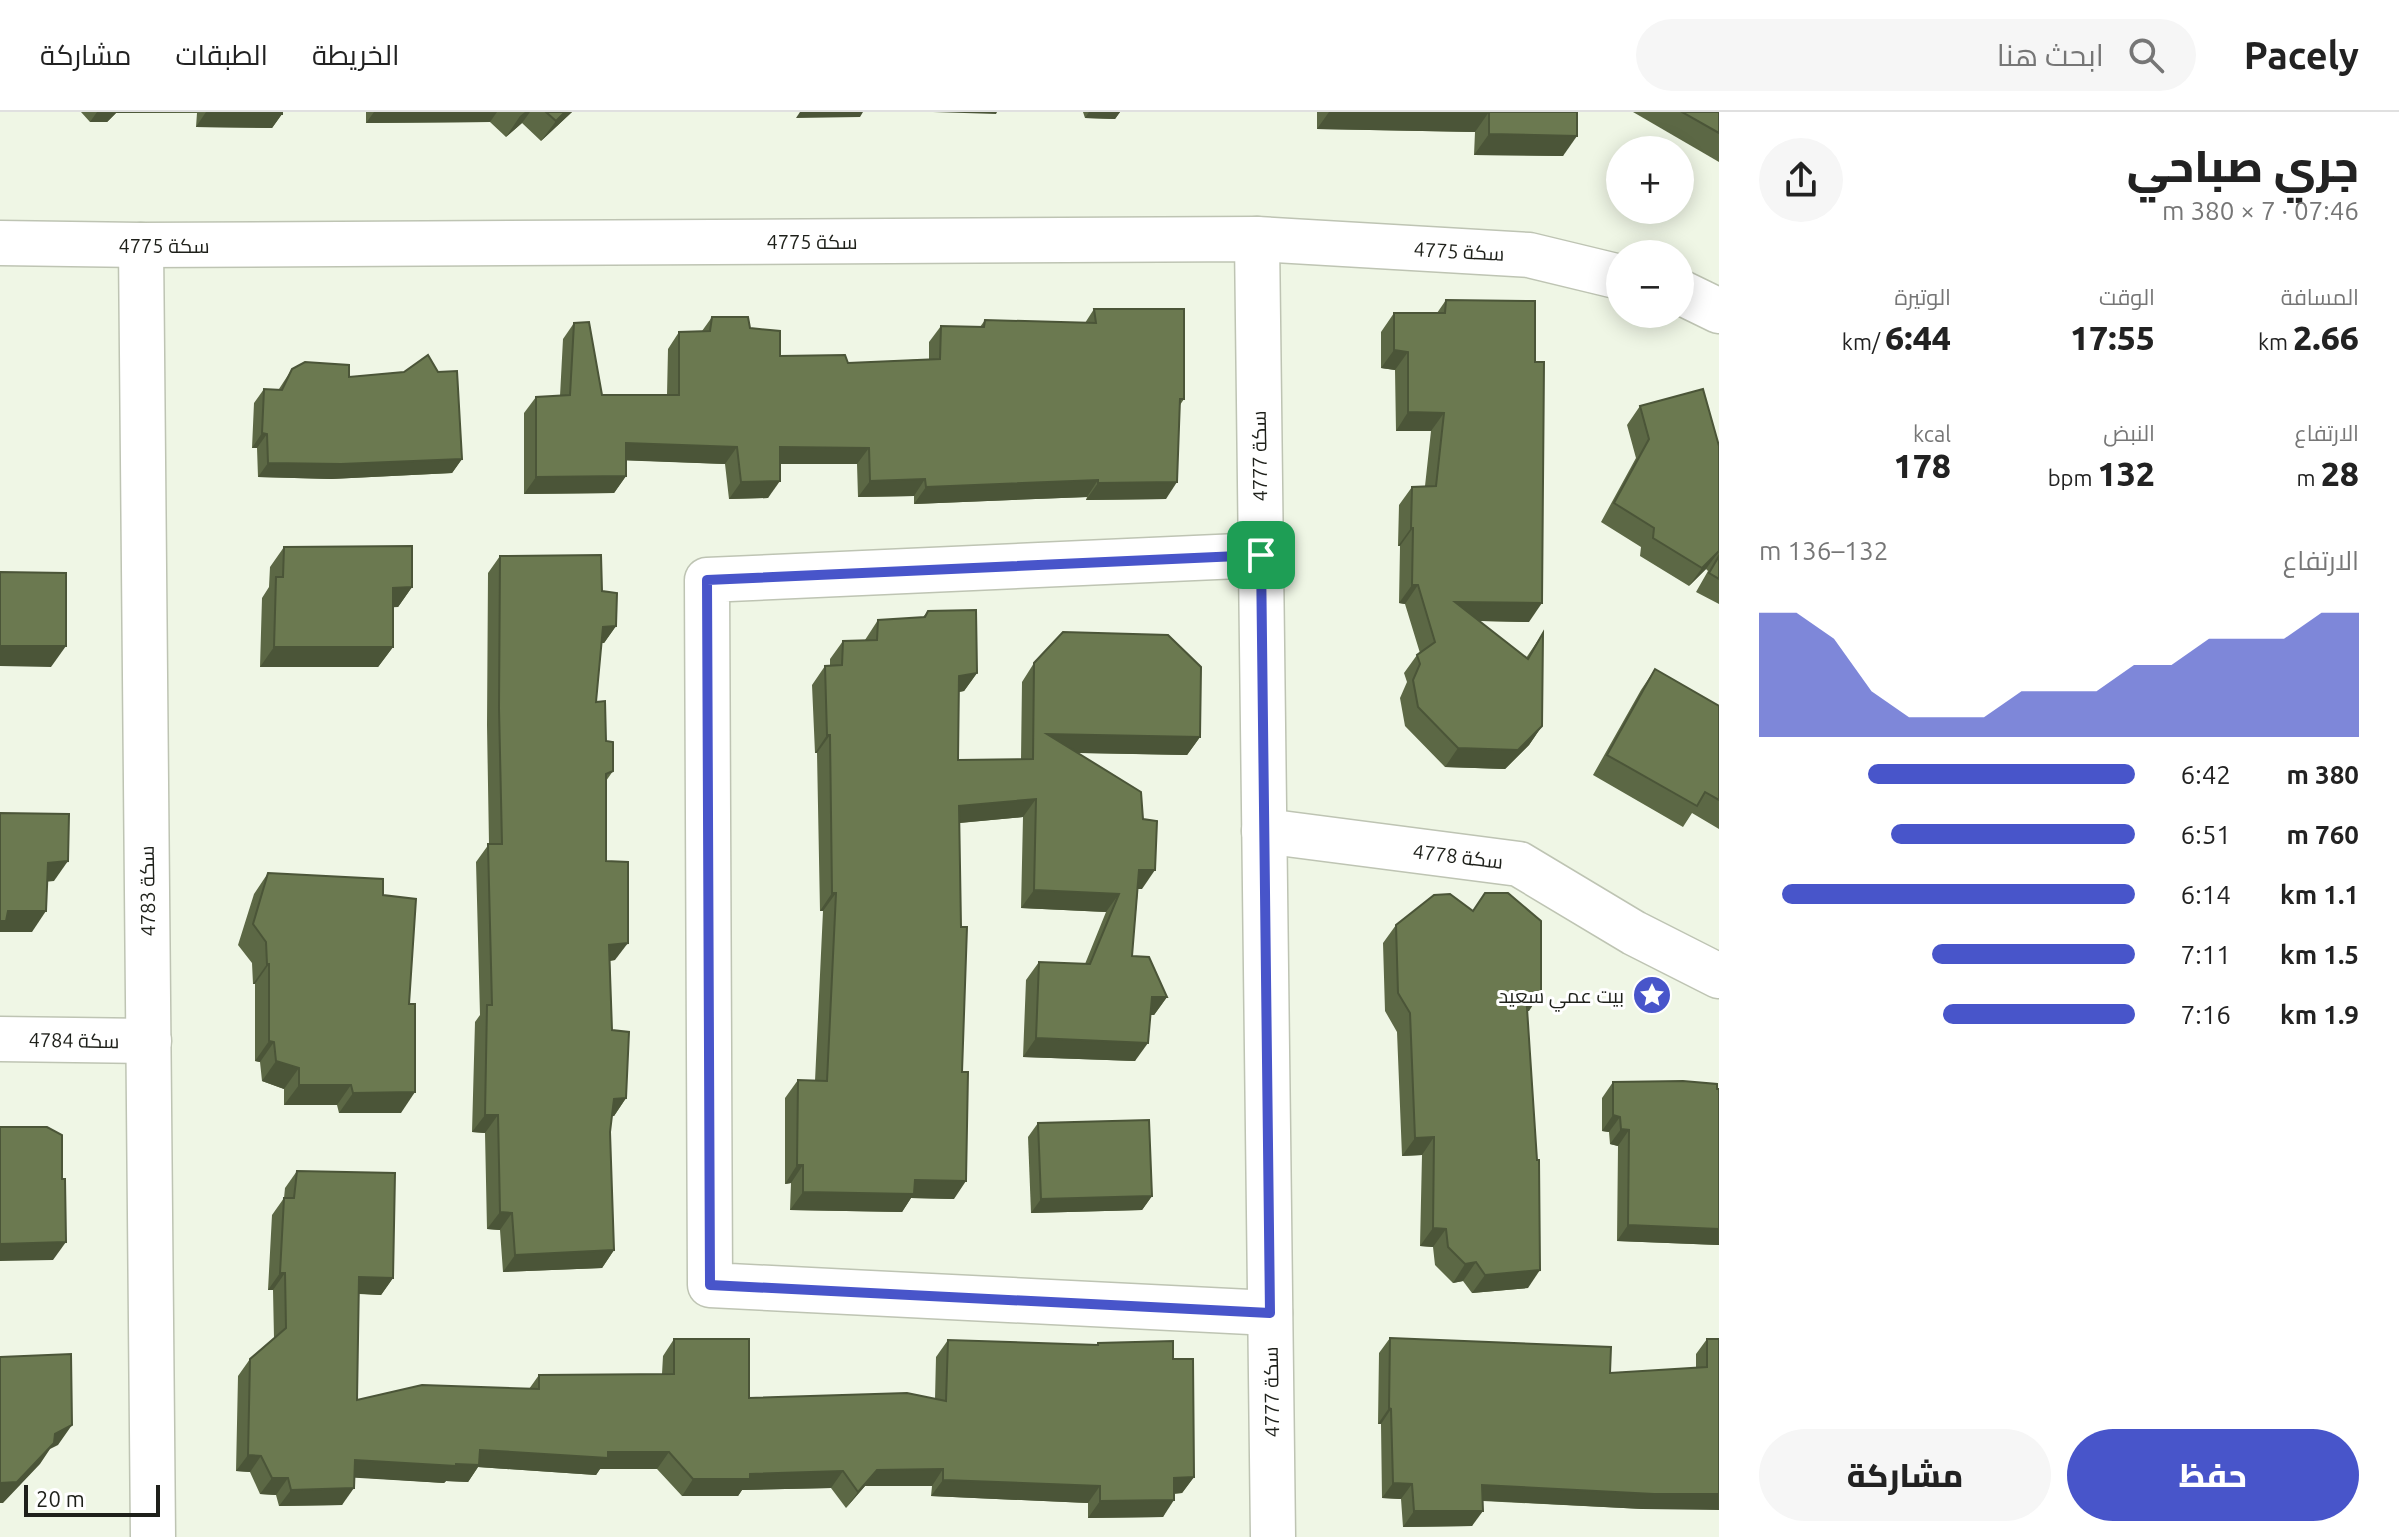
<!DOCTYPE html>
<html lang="ar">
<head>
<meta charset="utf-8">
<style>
	:root { --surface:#fff; --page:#f6f6f6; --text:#222; --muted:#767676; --line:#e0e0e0; --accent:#4855ca }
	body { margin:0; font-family:Ubuntu,Cairo,sans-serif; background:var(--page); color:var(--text); direction:rtl; height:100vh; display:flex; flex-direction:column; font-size:30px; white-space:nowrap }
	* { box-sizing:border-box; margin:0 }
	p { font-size:26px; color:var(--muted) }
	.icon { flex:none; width:44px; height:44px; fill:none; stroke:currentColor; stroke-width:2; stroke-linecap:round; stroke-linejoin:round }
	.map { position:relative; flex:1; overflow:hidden; direction:ltr }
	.details { display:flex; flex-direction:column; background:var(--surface); width:680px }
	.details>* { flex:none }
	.tools { position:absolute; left:1606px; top:24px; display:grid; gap:16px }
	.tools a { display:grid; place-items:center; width:88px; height:88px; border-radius:50%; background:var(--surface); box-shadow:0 4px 20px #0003; font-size:40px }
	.scale { position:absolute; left:24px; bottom:20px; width:136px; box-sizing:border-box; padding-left:8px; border:4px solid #1e201a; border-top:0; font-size:22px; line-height:28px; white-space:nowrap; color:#1e201a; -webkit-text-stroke:6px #fff; paint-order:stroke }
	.pin { position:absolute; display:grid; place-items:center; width:68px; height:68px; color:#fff; margin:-34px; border-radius:16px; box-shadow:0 4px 12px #0006 }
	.round { display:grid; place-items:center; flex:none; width:84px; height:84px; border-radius:42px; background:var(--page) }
	.head { display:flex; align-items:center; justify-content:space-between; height:136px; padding:0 40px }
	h1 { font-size:44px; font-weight:800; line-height:60px }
	.stats { display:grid; grid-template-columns:repeat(3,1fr); gap:12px; height:136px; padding:8px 40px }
	.stats div { display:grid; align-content:center }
	.stats b { font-size:34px; font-weight:800 }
	.stats small { font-size:22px; font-weight:400 }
	.stats p { font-size:22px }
	.chart { height:224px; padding:16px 40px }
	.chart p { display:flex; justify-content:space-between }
	.chart svg { width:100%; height:144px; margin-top:8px; fill:var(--accent); opacity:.7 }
	.cta { display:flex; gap:16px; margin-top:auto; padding:16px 40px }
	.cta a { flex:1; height:92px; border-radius:48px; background:var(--accent); color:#fff; font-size:32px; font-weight:800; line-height:92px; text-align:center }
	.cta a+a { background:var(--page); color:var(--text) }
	ul { padding:0 40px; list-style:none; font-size:26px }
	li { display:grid; grid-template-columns:128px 96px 1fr; align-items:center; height:60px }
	li i { height:20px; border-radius:10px; background:var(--accent) }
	header { display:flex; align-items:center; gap:48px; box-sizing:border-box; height:112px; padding:0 40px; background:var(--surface); border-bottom:2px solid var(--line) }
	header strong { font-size:38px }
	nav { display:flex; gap:44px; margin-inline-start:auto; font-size:28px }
	.search { width:560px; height:72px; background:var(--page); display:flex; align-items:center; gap:20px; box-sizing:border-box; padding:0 28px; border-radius:44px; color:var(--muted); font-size:30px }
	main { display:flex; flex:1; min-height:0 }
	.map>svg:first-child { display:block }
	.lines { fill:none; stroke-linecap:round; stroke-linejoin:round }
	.minor-casing { stroke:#bec4b3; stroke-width:47 }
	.minor { stroke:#fff; stroke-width:44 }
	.wall { fill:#5c6845 }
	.shaded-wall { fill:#4b5538 }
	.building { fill:#6b7950; stroke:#4b5538; stroke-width:2 }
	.route-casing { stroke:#fff; stroke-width:16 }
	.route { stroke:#4855ca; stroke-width:10 }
	.labels { text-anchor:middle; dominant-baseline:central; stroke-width:6; stroke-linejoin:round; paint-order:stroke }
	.street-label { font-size:20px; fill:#1e201a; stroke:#fff }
	.poi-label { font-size:20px; fill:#1e201a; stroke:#fff; text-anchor:end }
</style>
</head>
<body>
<header>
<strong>Pacely</strong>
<div class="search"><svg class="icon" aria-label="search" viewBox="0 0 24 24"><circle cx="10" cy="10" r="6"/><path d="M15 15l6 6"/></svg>ابحث هنا</div>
<nav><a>الخريطة</a><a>الطبقات</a><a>مشاركة</a></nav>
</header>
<main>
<section class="details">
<div class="head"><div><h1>جري صباحي</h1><p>07:46 · 7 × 380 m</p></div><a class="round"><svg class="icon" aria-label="share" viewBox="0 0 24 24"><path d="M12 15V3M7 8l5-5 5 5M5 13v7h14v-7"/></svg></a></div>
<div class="stats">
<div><p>المسافة</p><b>2.66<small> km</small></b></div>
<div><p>الوقت</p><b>17:55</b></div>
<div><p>الوتيرة</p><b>6:44<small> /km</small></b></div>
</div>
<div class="stats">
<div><p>الارتفاع</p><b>28<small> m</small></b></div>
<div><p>النبض</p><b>132<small> bpm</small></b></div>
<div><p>kcal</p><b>178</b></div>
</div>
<div class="chart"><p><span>الارتفاع</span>132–136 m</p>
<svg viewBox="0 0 160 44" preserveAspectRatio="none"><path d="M0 44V6L10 6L20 14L30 30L40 38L50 38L60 38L70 30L80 30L90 30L100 22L110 22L120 14L130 14L140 14L150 6L160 6V44z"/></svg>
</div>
<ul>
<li><b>380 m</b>6:42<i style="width:71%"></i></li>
<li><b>760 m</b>6:51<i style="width:65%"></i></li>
<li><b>1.1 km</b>6:14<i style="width:94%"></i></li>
<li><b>1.5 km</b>7:11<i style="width:54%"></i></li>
<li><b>1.9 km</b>7:16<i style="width:51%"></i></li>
</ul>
<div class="cta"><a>حفظ</a><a>مشاركة</a></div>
</section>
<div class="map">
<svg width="1719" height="1425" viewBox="0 0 1719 1425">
	<rect width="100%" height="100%" fill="#eff6e5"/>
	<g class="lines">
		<defs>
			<g id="minor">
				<polyline points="1257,127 1273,1425"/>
				<polyline points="0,131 141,133 1257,127 1529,143 1620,165"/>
				<polyline points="141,133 153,1425"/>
				<polyline points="1680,180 1719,199"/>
				<polyline points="1261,443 707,468 710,1173 1270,1201"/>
				<polyline points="1264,719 1519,752 1634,821 1719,864"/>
				<polyline points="0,927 149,929"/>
			</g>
		</defs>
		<use href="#minor" class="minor-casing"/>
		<use href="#minor" class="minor"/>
	</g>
	<g class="wall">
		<polygon points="81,0 282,0 282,2 272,16 196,15 197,1 116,1 107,10 90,10"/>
		<polygon points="366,0 572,0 541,29 522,11 506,25 490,10 366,11"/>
		<polygon points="1083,0 1120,0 1115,7 1085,6"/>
		<polygon points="1317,0 1577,0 1563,44 1474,43 1475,20 1317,17"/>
		<polygon points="1633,0 1719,0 1719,50"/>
		<polygon points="1446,188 1529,510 1479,509 1526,546 1543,521 1542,614 1529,633 1505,657 1445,655 1405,614 1400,586 1407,570 1404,561 1417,543 1420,541 1405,492 1399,491 1400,434 1398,434 1399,393 1412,375 1425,374 1431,319 1396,319 1395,258 1381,256 1381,220 1394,201 1437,201"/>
		<polygon points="1094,197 1184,287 1180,293 1166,387 1086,388 1087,385 914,392 914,384 858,385 857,352 780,352 768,386 729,387 725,352 626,348 626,364 614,381 524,382 524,301 536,285 560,284 563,227 574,211 602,283 667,283 668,237 679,220 702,219 712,205 750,216 780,244 848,251 929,247 929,230 941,214 980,215 985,208 1085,211"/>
		<polygon points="292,257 349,265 462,347 452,361 331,367 258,365 257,336 252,336 254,291 264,277 279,277"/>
		<polygon points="1640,294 1719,334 1719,492 1696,480 1708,459 1706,457 1689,474 1640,444 1641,435 1601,410 1636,346 1627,313"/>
		<polygon points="284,435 412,475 398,495 393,495 393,535 378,555 260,555 262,486 269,475 270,455"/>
		<polygon points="500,444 602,479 616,514 604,531 601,531 596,590 613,659 606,669 606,749 615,848 610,849 612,918 626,986 614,1004 612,1004 610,1020 614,1138 602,1156 503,1160 500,1118 487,1117 485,1021 472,1020 475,910 480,903 476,750 489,732 487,613 488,461"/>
		<polygon points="928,499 977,561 964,579 959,580 958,648 1021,647 1022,570 1034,551 1200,625 1187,643 1078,641 1142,777 1138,777 1132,844 1167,885 1154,903 1150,903 1135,949 1023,945 1026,868 1039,850 1085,852 1106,800 1021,796 1023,705 960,711 954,1087 911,1086 902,1100 790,1098 791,1071 785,1072 785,986 798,968 815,969 823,799 820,799 817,641 815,641 812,573 825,554 830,554 830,547 843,529 865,528 878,508 923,505"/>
		<polygon points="1655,557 1719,594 1719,717 1692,701 1683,715 1593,663 1641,578"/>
		<polygon points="268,761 383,783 401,1001 339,1001 337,993 284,993 284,977 262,969 260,950 255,949 255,872 253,872 252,851 238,833 254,782"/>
		<polygon points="1396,813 1529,899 1527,899 1528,1176 1472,1181 1463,1169 1453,1171 1435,1153 1433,1135 1420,1134 1422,1043 1402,1044 1397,920 1385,899 1383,831"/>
		<polygon points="1613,970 1717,977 1719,1133 1617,1129 1618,1034 1610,1032 1609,1020 1602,1019 1602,986"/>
		<polygon points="1038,1011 1152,1084 1142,1098 1031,1101 1028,1025"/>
		<polygon points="297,1059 393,1166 381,1183 359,1182 357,1288 529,1277 539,1263 662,1262 663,1244 674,1227 749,1286 935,1287 936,1245 948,1228 1096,1233 1098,1231 1173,1247 1194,1365 1182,1381 1174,1382 1163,1405 1088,1406 1088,1391 931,1384 932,1374 865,1374 846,1396 831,1376 742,1378 738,1384 682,1384 657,1357 600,1357 596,1363 478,1355 468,1370 446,1369 444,1371 354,1365 342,1393 279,1394 276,1383 260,1382 250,1360 236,1359 238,1264 250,1247 274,1226 273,1178 268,1178 272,1103 284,1086 285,1076"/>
		<polygon points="1390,1226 1610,1261 1696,1256 1696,1242 1707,1227 1719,1227 1643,1397 1483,1389 1472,1414 1403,1415 1401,1387 1382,1386 1381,1312 1378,1312 1379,1241"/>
	</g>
	<g class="shaded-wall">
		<polygon points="97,0 197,0 116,1 107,10 90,10"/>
		<polygon points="206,0 282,2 272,16 196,15"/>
		<polygon points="374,0 497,0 490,10 366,11"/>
		<polygon points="525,0 530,0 522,11 506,25 520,4"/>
		<polygon points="565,0 572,0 541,29 556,9"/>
		<polygon points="800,0 863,0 860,5 796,6"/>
		<polygon points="933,0 997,0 996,2"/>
		<polygon points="1089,0 1120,0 1115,7 1085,6"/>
		<polygon points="1329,0 1489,0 1475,20 1317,17"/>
		<polygon points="1489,22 1577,24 1563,44 1474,43"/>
		<polygon points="1394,238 1408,240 1395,258 1381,256"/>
		<polygon points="1408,300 1444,301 1431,319 1396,319"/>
		<polygon points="262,321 267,322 257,336 252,336"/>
		<polygon points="626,331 737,335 725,352 614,348"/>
		<polygon points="780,335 869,336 857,352 768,352"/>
		<polygon points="462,347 452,361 331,367 258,365 268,351"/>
		<polygon points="626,364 614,381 524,382 536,365"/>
		<polygon points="925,367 914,384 858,385 870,369"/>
		<polygon points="1098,368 1087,385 914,392 926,375"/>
		<polygon points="780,369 768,386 729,387 741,370"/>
		<polygon points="1177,370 1166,387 1086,388 1098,371"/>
		<polygon points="1411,416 1413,416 1400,434 1398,434"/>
		<polygon points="1719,439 1706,457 1689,474 1702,456"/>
		<polygon points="1412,473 1418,473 1405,492 1399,491"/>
		<polygon points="412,475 398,495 379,496 393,476"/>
		<polygon points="1455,490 1542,491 1529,510 1442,508"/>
		<polygon points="616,514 604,531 590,532 603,515"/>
		<polygon points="0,534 66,534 51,555 0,554"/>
		<polygon points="274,535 393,535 378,555 260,555"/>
		<polygon points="977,561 964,579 946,582 959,564"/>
		<polygon points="1542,614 1529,633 1505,657 1445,655 1458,636"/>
		<polygon points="1047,622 1200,625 1187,643 1034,640"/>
		<polygon points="827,623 830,623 817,641 815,641"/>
		<polygon points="1036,687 1023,705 947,712 959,694"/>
		<polygon points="68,749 54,769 34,771 48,751"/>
		<polygon points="1139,758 1155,758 1142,777 1126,777"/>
		<polygon points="1034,778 1119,782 1106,800 1021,796"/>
		<polygon points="832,781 836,781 823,799 820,799"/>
		<polygon points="8,799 46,799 32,820 0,820 0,809"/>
		<polygon points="628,831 615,848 597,850 609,833"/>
		<polygon points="267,852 269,852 255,872 253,872"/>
		<polygon points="1526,881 1541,881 1529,899 1513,899"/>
		<polygon points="1152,885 1167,885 1154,903 1139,903"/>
		<polygon points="1036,926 1148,931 1135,949 1023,945"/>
		<polygon points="269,929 274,930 260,950 255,949"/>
		<polygon points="276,949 299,956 284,977 262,969"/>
		<polygon points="299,973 351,973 337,993 284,993"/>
		<polygon points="415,980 401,1001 339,1001 353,981"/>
		<polygon points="626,986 614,1004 602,1005 614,987"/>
		<polygon points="485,1003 498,1003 485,1021 472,1020"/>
		<polygon points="1613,1003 1620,1005 1609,1020 1602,1019"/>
		<polygon points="1621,1017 1629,1018 1618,1034 1610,1032"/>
		<polygon points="1434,1025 1422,1043 1402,1044 1415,1026"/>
		<polygon points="797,1053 803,1053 791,1071 785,1072"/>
		<polygon points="915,1068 966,1069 954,1087 911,1086 902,1100 790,1098 803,1080"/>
		<polygon points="1152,1084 1142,1098 1031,1101 1041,1087"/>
		<polygon points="500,1100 512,1101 500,1118 487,1117"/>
		<polygon points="1628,1113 1719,1117 1719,1133 1617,1129"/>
		<polygon points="1433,1116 1446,1117 1433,1135 1420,1134"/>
		<polygon points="66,1130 53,1148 0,1149 0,1132"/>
		<polygon points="614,1138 602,1156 503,1160 515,1143"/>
		<polygon points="1476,1150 1463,1169 1453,1171 1465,1152"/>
		<polygon points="1540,1158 1528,1176 1472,1181 1485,1163"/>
		<polygon points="280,1161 285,1161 273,1178 268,1178"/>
		<polygon points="359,1165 393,1166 381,1183 348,1181"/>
		<polygon points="1389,1296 1391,1297 1381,1312 1378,1312"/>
		<polygon points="72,1313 58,1333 50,1337 40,1352 3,1391 0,1391 0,1371 55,1322"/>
		<polygon points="480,1338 608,1340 669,1340 657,1357 600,1357 596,1363 478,1355 468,1370 446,1369 444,1371 343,1365 355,1348 456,1352"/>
		<polygon points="248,1343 261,1344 250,1360 236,1359"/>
		<polygon points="943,1357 932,1374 865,1374 846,1396 858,1380 877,1358"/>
		<polygon points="843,1359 831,1376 742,1378 738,1384 682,1384 693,1367 750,1362"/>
		<polygon points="1194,1365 1182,1381 1163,1382 1174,1366"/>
		<polygon points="272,1366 288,1366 276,1383 260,1382"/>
		<polygon points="943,1368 1100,1374 1088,1391 931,1384"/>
		<polygon points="1393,1371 1412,1372 1401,1387 1382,1386"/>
		<polygon points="1482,1373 1719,1382 1719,1398 1643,1397 1472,1388"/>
		<polygon points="354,1376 342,1393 279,1394 291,1378"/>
		<polygon points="1174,1388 1163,1405 1088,1406 1100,1389"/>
		<polygon points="1414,1399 1483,1399 1472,1414 1403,1415"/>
	</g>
	<g class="building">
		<polygon points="206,0 282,0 282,2"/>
		<polygon points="546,0 565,0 556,9"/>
		<polygon points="1489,0 1577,0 1577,24 1489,22"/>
		<polygon points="1682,0 1719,0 1719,21"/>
		<polygon points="1446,188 1535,189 1535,250 1544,250 1542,491 1455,490 1528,547 1543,521 1542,614 1518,638 1458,636 1418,595 1413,568 1420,552 1417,543 1435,530 1418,473 1412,473 1413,416 1411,416 1412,375 1436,374 1444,301 1408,300 1408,240 1394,238 1394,201 1445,201"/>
		<polygon points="1094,197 1184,197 1184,287 1180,287 1177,370 1098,371 1098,368 926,375 925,367 870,369 869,336 780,335 780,369 741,370 737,335 626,331 626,364 536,365 536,285 570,283 574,211 589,210 602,283 679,283 679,220 710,219 712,205 748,205 750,216 780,219 780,244 845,243 848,251 940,247 941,214 984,215 985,208 1096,211"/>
		<polygon points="428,243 438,260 457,259 462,347 341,352 268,351 267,322 262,321 264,277 282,278 292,257 305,250 349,253 349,265 404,260"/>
		<polygon points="1703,277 1719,334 1719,439 1702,456 1653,426 1654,416 1614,391 1649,327 1640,294"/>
		<polygon points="412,434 412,475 393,476 393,535 274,535 276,465 283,465 284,435"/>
		<polygon points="601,443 602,479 617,481 616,514 603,515 596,590 605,589 606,629 613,630 613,659 606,662 606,749 628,750 628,831 609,833 612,918 629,920 626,986 614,987 610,1020 614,1138 515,1143 512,1101 500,1100 498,1003 485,1003 487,893 492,893 488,732 502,732 499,596 500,444"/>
		<polygon points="1719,444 1719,467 1709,461"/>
		<polygon points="0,460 66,461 66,534 0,534"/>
		<polygon points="976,498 977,561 959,564 958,648 1033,647 1034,551 1063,520 1168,523 1201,555 1200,625 1047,622 1141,680 1143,707 1157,709 1155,758 1139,758 1132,844 1149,845 1167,885 1152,885 1148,931 1036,926 1039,850 1090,852 1119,782 1034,778 1036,687 959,694 961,815 967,815 962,960 968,960 966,1069 915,1068 914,1082 803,1080 803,1053 797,1053 798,968 827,969 836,781 832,781 830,623 827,623 825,554 842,553 843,529 877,528 878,508 925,505 928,499"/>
		<polygon points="1655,557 1719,594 1719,688 1705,680 1697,694 1607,643"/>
		<polygon points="0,701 69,702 68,749 48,751 46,799 8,799 6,809 0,809"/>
		<polygon points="268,761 383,767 383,783 416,787 409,892 415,892 415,980 353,981 351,973 299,973 299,956 276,949 274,930 269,929 269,852 267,852 266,830 253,812"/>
		<polygon points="1485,781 1508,781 1541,809 1541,881 1526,881 1537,1048 1539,1048 1540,1158 1485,1163 1476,1150 1465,1152 1448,1135 1446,1117 1433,1116 1434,1025 1415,1026 1410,901 1398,881 1396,813 1434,783 1450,782 1473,799"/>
		<polygon points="1683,969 1717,972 1717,977 1719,977 1719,1117 1628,1113 1629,1018 1621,1017 1620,1005 1613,1003 1613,970"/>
		<polygon points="1149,1008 1152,1084 1041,1087 1038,1011"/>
		<polygon points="0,1015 47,1015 62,1023 62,1067 65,1067 66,1130 0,1132"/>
		<polygon points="297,1059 395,1061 393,1166 359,1165 357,1288 422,1273 539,1277 539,1263 674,1262 674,1227 749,1227 749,1286 907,1281 946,1289 948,1228 1098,1233 1098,1231 1173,1229 1173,1247 1193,1247 1194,1365 1174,1366 1174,1388 1100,1389 1100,1374 943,1368 943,1357 877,1358 858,1380 843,1359 750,1362 750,1367 693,1367 669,1340 608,1340 608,1346 480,1338 479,1353 456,1352 456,1354 355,1348 354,1376 291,1378 288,1366 272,1366 261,1344 248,1343 250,1247 286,1216 285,1161 280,1161 284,1086 294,1086"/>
		<polygon points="1390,1226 1611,1235 1610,1261 1707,1255 1707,1227 1719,1227 1719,1382 1654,1382 1482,1373 1483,1399 1414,1399 1412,1372 1393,1371 1391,1297 1389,1296"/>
		<polygon points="71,1242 72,1313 55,1322 54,1331 17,1370 0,1371 0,1245"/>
	</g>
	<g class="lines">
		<defs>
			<polygon id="route" points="1261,443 1270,1201 710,1173 707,468"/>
		</defs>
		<use href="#route" class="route-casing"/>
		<use href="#route" class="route"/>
	</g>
	<defs>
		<symbol id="sight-disc" viewBox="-11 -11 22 22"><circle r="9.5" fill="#4855ca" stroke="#fff"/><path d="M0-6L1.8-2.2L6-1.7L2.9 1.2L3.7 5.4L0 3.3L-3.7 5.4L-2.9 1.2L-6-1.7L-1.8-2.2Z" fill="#fff"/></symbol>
	</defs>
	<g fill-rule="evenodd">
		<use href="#sight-disc" x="1630" y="861" width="44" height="44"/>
	</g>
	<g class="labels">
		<g class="street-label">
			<text x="812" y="129">سكة 4775</text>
			<text x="164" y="133">سكة 4775</text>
			<text transform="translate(1459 139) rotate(3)">سكة 4775</text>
			<text transform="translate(1259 344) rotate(-91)">سكة 4777</text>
			<text transform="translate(1458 744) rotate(7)">سكة 4778</text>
			<text transform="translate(147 779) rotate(-91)">سكة 4783</text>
			<text transform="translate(74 928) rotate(1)">سكة 4784</text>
			<text transform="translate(1271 1280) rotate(-91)">سكة 4777</text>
		</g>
		<g class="poi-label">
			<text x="1624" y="883">بيت عمي سعيد</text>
		</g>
	</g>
</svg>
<div class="tools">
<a>+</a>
<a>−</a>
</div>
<div class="scale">20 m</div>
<div class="pin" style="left:1261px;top:443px;background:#1e9e55"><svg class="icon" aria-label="arrive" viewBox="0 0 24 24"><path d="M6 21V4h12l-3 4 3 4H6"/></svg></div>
</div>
</main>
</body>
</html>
